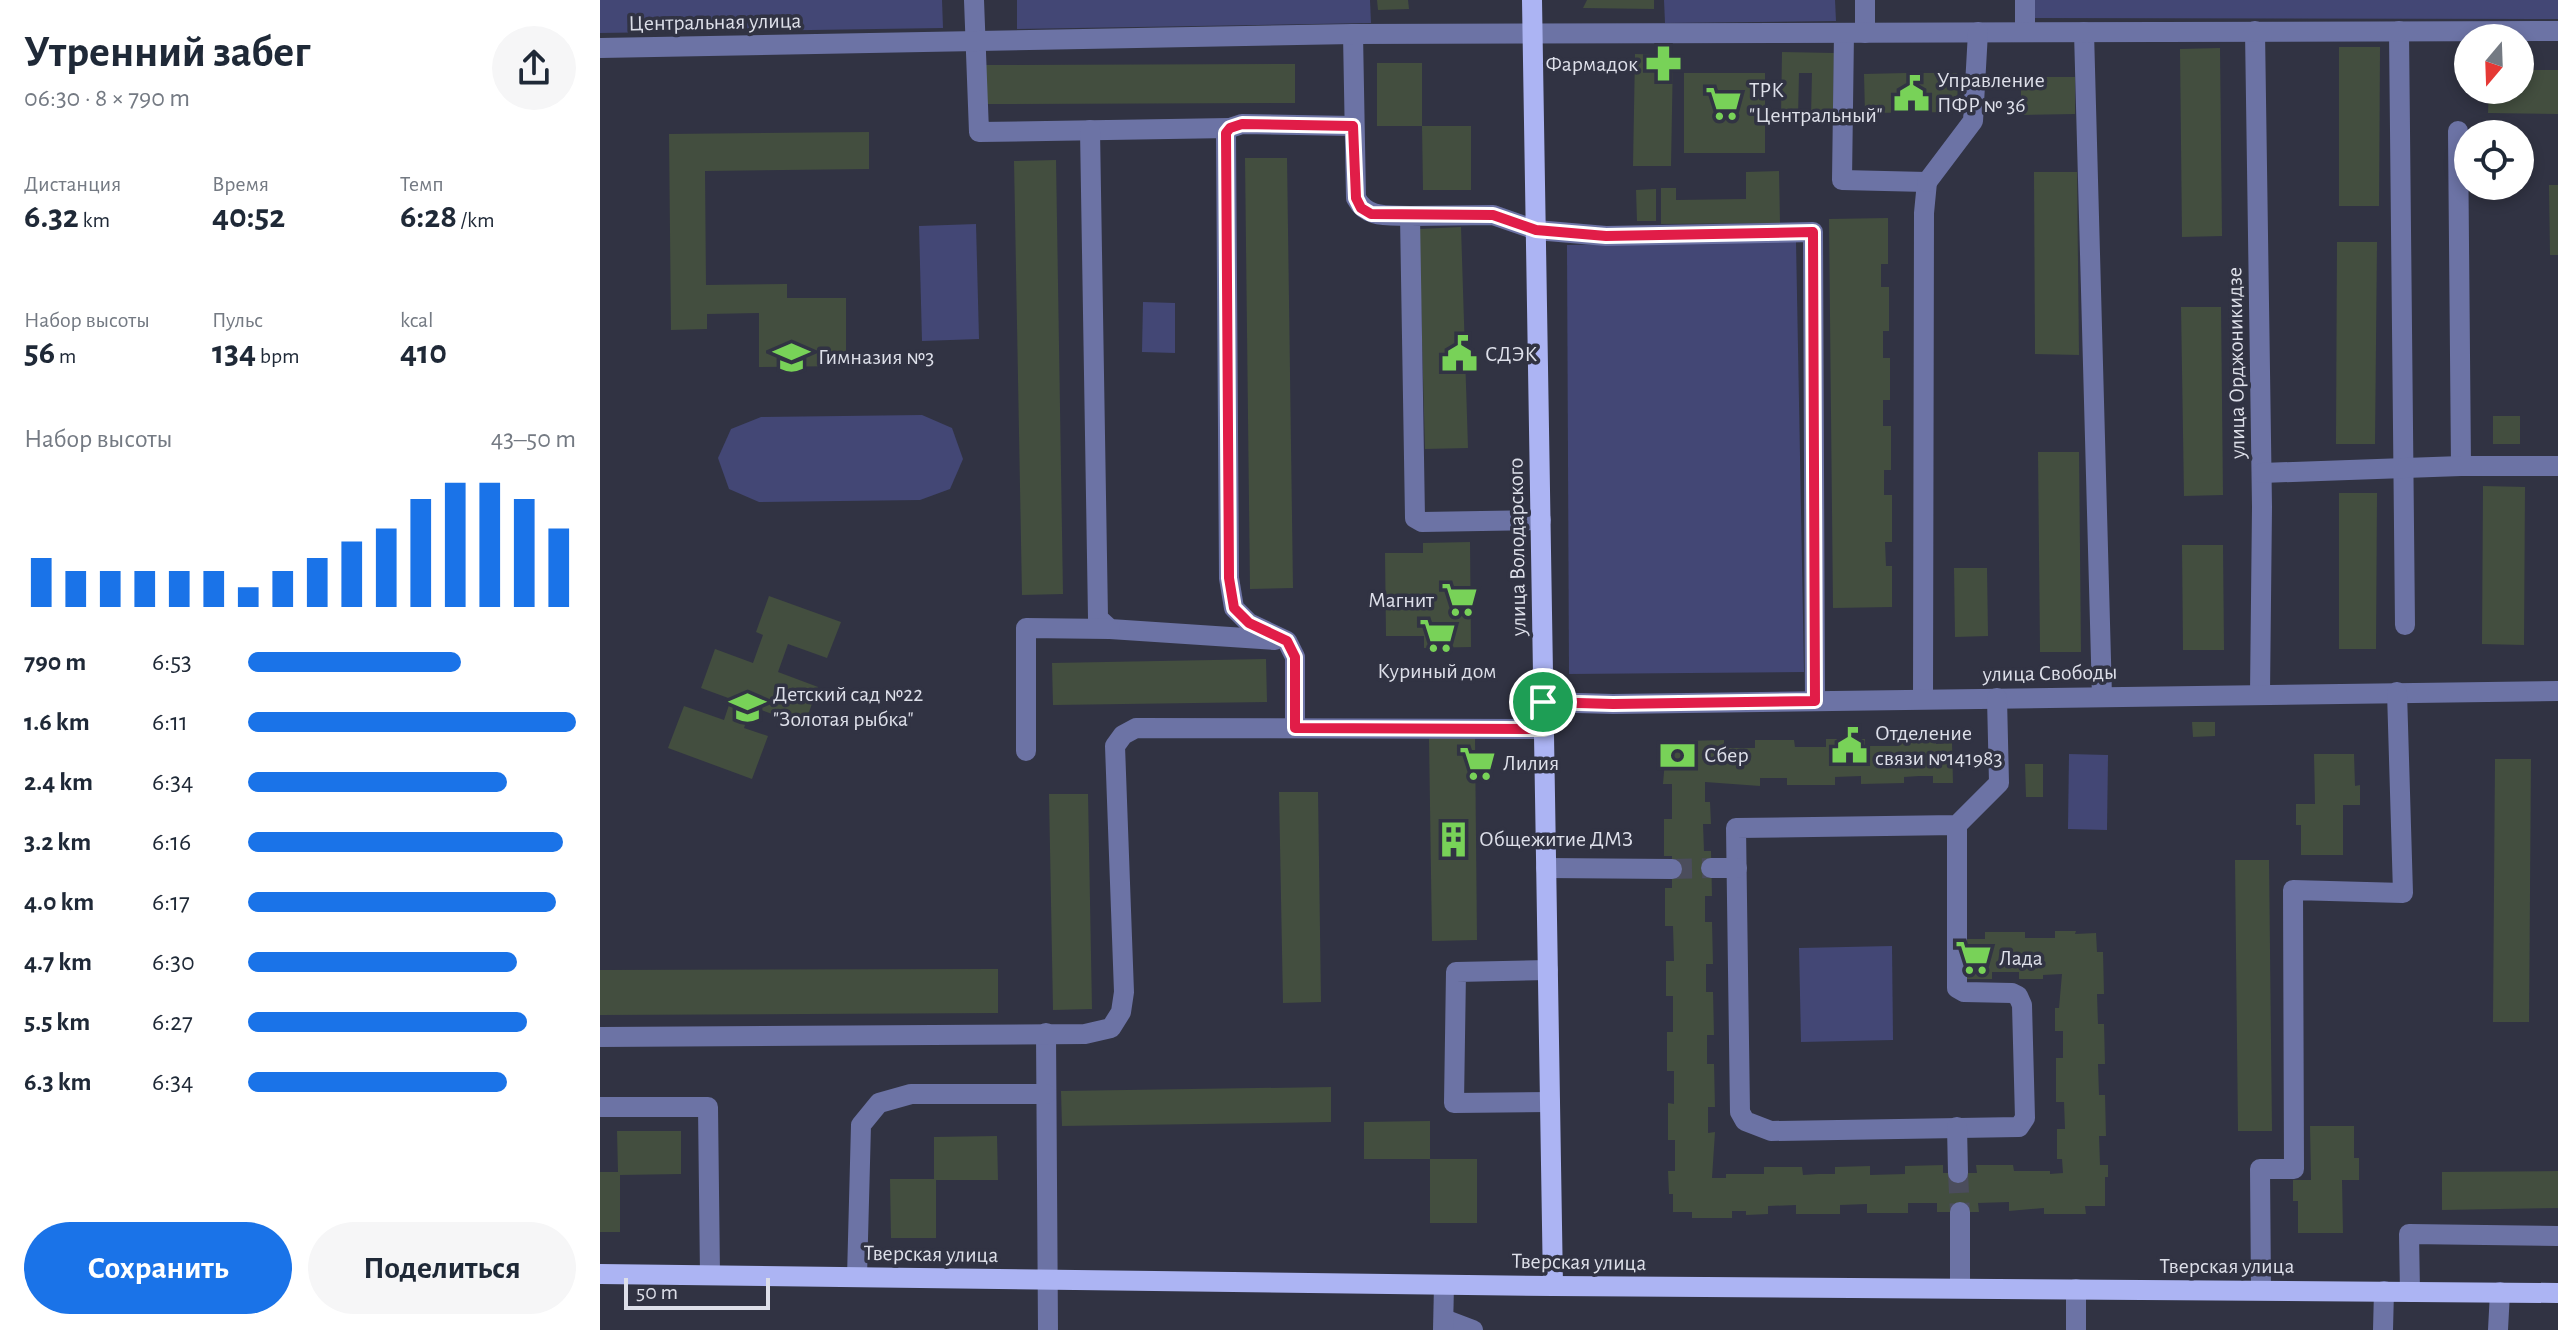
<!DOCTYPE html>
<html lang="ru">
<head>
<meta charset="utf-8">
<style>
	:root { --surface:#fff; --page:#f6f6f7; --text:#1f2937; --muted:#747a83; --accent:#1a73e8 }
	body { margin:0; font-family:"Alegreya Sans",sans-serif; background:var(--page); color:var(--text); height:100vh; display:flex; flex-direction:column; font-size:30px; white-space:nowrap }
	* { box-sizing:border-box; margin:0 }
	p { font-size:26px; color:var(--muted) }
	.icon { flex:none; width:44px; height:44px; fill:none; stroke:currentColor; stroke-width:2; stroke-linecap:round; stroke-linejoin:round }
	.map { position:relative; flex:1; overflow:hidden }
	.side { display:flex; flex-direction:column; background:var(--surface); width:600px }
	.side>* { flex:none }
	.needle { width:52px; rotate:199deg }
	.tools { position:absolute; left:1854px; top:24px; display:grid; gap:16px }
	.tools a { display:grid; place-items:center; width:80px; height:80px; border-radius:50%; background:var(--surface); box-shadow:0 4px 12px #0003; font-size:40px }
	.scale { position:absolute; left:24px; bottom:20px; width:146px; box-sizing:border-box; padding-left:8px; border:4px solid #dddfe9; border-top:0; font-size:22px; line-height:28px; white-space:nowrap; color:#dddfe9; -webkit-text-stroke:6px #313343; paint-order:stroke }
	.pin { position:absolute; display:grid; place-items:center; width:68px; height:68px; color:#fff; margin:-34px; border:4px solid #fff; border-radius:50%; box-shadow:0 2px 8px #0007 }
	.round { display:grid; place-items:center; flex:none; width:84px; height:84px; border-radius:42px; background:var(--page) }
	.overview { display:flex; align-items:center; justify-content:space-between; height:136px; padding:0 24px }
	h1 { font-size:44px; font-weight:700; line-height:60px }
	.metrics { display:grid; grid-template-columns:repeat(3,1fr); gap:12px; height:136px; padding:8px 24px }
	.metrics div { display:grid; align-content:center }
	.metrics b { font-size:34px; font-weight:700 }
	.metrics small { font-size:22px; font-weight:400 }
	.metrics p { font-size:22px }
	.chart { height:224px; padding:16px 24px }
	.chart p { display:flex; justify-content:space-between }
	.chart svg { width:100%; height:144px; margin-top:8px; stroke:var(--accent); stroke-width:6 }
	.primary-button { display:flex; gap:16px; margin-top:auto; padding:16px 24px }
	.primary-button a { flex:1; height:92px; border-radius:48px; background:var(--accent); color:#fff; font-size:32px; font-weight:700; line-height:92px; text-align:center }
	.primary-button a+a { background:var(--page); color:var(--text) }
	ul { padding:0 24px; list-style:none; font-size:26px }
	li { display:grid; grid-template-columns:128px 96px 1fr; align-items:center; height:60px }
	li i { height:20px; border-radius:10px; background:var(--accent) }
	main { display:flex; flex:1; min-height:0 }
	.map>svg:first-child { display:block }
	.green { fill:#434775 }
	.building { fill:#434e3f }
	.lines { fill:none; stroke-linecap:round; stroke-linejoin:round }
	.minor-tunnel { stroke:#4b4d5c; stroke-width:20; stroke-dasharray:20 10; stroke-linecap:butt }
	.minor { stroke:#6c73a5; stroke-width:20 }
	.major { stroke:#acb4f3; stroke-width:20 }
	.route-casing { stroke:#fff; stroke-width:16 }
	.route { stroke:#e11d48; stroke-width:10 }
	.labels { text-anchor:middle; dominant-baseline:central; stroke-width:7; stroke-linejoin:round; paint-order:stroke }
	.street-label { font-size:22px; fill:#dddfe9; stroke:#313343 }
	.poi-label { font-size:22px; fill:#dddfe9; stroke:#313343; text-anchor:start }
</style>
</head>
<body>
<main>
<section class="side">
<div class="overview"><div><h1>Утренний забег</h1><p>06:30 · 8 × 790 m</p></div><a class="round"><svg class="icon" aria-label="share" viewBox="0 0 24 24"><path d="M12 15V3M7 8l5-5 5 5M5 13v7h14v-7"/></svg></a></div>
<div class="metrics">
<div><p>Дистанция</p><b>6.32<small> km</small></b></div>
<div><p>Время</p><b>40:52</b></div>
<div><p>Темп</p><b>6:28<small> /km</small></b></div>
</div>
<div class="metrics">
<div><p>Набор высоты</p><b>56<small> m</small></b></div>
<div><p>Пульс</p><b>134<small> bpm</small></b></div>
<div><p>kcal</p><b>410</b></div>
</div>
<div class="chart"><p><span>Набор высоты</span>43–50 m</p>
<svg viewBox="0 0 160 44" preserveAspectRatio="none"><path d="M5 44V29M15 44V33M25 44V33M35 44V33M45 44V33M55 44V33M65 44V38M75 44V33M85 44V29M95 44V24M105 44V20M115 44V11M125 44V6M135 44V6M145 44V11M155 44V20"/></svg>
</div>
<ul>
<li><b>790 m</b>6:53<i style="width:65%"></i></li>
<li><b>1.6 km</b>6:11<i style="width:100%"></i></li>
<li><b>2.4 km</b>6:34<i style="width:79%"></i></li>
<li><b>3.2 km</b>6:16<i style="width:96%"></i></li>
<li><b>4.0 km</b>6:17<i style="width:94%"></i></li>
<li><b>4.7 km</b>6:30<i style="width:82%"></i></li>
<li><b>5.5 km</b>6:27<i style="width:85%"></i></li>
<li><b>6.3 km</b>6:34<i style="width:79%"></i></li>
</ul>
<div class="primary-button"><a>Сохранить</a><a>Поделиться</a></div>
</section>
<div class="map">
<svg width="1958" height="1330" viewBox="0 0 1958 1330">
	<rect width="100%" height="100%" fill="#313343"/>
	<g class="green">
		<polygon points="0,0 342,0 343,28 0,33"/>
		<polygon points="417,0 770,0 771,23 417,29"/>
		<polygon points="1064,0 1235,0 1236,21 1065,23"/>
		<polygon points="1434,0 1958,0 1958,19 1434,18"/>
		<polygon points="376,224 379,339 322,341 319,226"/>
		<polygon points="1196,241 1204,672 969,674 967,245"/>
		<polygon points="543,302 575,303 575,353 542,352"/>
		<polygon points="322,415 352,428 363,459 350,489 320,500 159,502 129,489 118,458 131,429 161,417"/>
		<polygon points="1469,754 1508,755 1507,830 1468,829"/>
		<polygon points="1292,946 1293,1040 1201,1042 1199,948"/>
	</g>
	<g class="building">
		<polygon points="777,0 808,0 809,9 778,10"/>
		<polygon points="987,0 1054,0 1054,9 983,8"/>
		<polygon points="1739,47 1780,47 1779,206 1739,206"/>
		<polygon points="1620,48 1622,236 1582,237 1580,49"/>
		<polygon points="1182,52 1234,53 1233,116 1211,116 1212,73 1199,73 1198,117 1181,117"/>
		<polygon points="1035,54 1073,55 1071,166 1033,166"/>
		<rect x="777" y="63" width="45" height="63"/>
		<polygon points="695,64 695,103 384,104 384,65"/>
		<polygon points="1920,70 1958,70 1958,114 1888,113 1889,90 1920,90"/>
		<rect x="1084" y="73" width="81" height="80"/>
		<polygon points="1306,73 1357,73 1358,112 1265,113 1264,74"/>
		<polygon points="1421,77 1475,77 1475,114 1421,115"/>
		<polygon points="822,126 871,126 871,190 823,190"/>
		<polygon points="269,132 269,169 105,171 106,285 187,284 187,298 246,298 246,366 159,367 159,313 107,314 107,329 71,330 69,134"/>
		<polygon points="645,158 687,158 693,588 650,589"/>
		<polygon points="456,160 463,594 422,595 414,161"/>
		<polygon points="1179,171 1180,223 1061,224 1061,188 1076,188 1076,200 1146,199 1146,172"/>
		<polygon points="1434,172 1477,172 1479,355 1435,354"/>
		<polygon points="1949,185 1958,185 1958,255 1950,255"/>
		<polygon points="1056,189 1056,221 1037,221 1036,190"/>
		<polygon points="1288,218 1288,264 1281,264 1281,287 1289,287 1289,331 1283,331 1283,358 1290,358 1290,400 1283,400 1283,426 1291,426 1291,470 1284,470 1284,495 1292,495 1292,542 1285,542 1286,566 1292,566 1292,607 1233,608 1229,219"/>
		<polygon points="861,227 868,448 825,449 819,229"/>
		<polygon points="1737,242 1777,242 1775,444 1736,444"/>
		<polygon points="1581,307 1621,307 1623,495 1584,496"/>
		<rect x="1893" y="416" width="27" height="28"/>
		<polygon points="1438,452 1479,452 1481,652 1440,652"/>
		<polygon points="1883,486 1925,487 1924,645 1882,644"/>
		<polygon points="1739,493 1777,493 1776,649 1739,649"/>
		<polygon points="870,542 871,647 824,648 824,636 786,636 785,553 823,553 823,543"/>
		<polygon points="1582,545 1623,545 1624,650 1583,650"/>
		<polygon points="1354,568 1387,568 1388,636 1355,637"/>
		<polygon points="169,596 241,622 227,658 188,644 178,672 218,687 204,726 151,706 144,728 168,736 152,779 68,748 84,706 124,720 131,699 101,688 115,649 153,663 163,635 156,632"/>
		<polygon points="666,659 667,702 453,705 452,663"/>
		<polygon points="1592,722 1615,722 1615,736 1593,737"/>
		<polygon points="875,736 877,940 832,941 829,737"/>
		<polygon points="1336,737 1336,744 1352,743 1353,783 1333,783 1333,776 1319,776 1304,777 1304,783 1261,784 1261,776 1235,777 1235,785 1187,785 1187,778 1160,778 1160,786 1105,782 1105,802 1110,802 1111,824 1103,824 1104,851 1111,851 1112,896 1105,896 1105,922 1112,922 1113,964 1106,964 1106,992 1113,992 1114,1035 1107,1035 1107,1064 1114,1064 1115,1107 1108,1107 1108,1133 1115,1132 1112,1178 1126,1178 1126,1174 1164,1174 1164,1167 1202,1167 1203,1175 1218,1174 1235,1174 1235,1167 1270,1166 1270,1175 1305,1174 1305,1166 1343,1165 1343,1173 1377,1173 1376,1165 1413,1165 1414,1171 1450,1171 1450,1174 1463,1173 1462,1159 1457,1159 1457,1129 1465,1129 1464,1102 1456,1102 1456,1058 1463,1058 1463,1031 1455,1031 1455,1008 1459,1008 1462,974 1443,975 1443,979 1419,979 1419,972 1392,972 1392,979 1367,979 1366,939 1385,939 1385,932 1425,932 1425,938 1455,938 1455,931 1476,931 1475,934 1496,933 1497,952 1503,952 1504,994 1497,994 1498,1024 1504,1024 1505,1064 1498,1064 1499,1095 1505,1095 1506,1136 1499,1136 1500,1165 1508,1165 1508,1177 1505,1177 1505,1206 1485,1206 1486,1214 1444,1214 1444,1208 1409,1211 1409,1202 1378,1203 1379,1212 1337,1212 1337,1203 1308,1203 1308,1213 1267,1213 1267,1204 1240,1205 1240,1214 1196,1214 1196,1205 1168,1206 1168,1214 1146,1215 1146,1211 1132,1211 1132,1218 1092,1218 1092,1212 1073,1212 1073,1194 1069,1194 1068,1171 1075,1171 1075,1140 1068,1140 1068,1103 1074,1104 1074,1071 1067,1071 1067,1032 1073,1032 1073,996 1066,996 1066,961 1074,961 1073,926 1065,926 1065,888 1072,888 1072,856 1064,856 1064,819 1072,819 1072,784 1063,784 1066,749 1084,748 1084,741 1124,740 1124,748 1155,748 1155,740 1194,740 1195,747 1226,747 1226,739 1265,739 1265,746 1297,746 1297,738"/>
		<polygon points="1714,754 1754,754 1755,786 1760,785 1760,805 1743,805 1743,855 1701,855 1701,825 1696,825 1696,804 1715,804"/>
		<polygon points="1895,759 1931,759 1929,1022 1893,1022"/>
		<polygon points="1425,764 1443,764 1443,797 1426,797"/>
		<polygon points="679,792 718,792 721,1002 683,1003"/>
		<polygon points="449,794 488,794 492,1009 453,1010"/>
		<polygon points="1635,860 1669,860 1672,1131 1638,1131"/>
		<polygon points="398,969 398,1013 0,1015 0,970"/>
		<polygon points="731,1087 731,1122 462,1126 461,1091"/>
		<polygon points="830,1121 830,1159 764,1159 764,1122"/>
		<polygon points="1710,1126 1754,1126 1754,1158 1759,1158 1759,1180 1742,1180 1743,1233 1698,1233 1698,1201 1693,1201 1693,1180 1711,1180"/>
		<polygon points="17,1131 81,1131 81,1174 20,1175 20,1232 0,1232 0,1172 18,1172"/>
		<polygon points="397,1136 398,1180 336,1180 336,1238 291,1238 290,1179 334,1179 334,1137"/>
		<rect x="830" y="1159" width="47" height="64"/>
		<polygon points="1958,1171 1958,1208 1842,1210 1842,1172"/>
	</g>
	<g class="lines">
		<g class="minor-tunnel">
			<polyline points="1072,869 1111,868"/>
			<polyline points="1358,1173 1360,1212"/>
		</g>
		<g class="minor">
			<polyline points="374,0 379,132 630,128"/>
			<polyline points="1265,0 1265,33"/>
			<polyline points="1655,31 1662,507 1660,694"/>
			<polyline points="1799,31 1805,625"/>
			<polyline points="1425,32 1425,0"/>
			<polyline points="1484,32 1502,697"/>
			<polyline points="1244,33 1242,180 1327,182 1324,213 1323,699"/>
			<path d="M753 34 756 198C767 219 788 215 810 216"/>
			<polyline points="0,48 753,34 1958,31"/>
			<polyline points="490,130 498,618 510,629 675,640"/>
			<polyline points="1858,131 1861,466"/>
			<polyline points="1327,182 1373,121 1378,32"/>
			<polyline points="1662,473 1861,466 1958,466"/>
			<polyline points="941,520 822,522 815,518 810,216 893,215 936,230 1006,236 1213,232 1215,701"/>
			<polyline points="943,702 1013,704 1958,691"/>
			<polyline points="695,728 695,657 687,641 649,623 634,608 629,578 626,133 630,128 642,124 753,126"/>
			<polyline points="426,751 426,628 510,629"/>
			<polyline points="1357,825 1357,988 1364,992 1412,993 1418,996 1422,1005 1425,1118 1419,1127 1171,1131 1145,1121 1140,1112 1136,828 1357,825 1399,783 1397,698"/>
			<polyline points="946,868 1072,869"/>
			<polyline points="1111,868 1137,868"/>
			<polyline points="948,970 856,972 854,1103 950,1102"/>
			<polyline points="446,1033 448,1330"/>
			<polyline points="0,1037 485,1034 511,1028 521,1012 524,992 515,746 523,735 536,728 944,729"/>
			<polyline points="0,1107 108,1107 110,1275"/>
			<polyline points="1357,1127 1358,1173"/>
			<polyline points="257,1277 261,1125 279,1103 311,1094 446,1094"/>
			<polyline points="1360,1288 1360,1212"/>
			<polyline points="1476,1289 1476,1330"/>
			<polyline points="1661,1290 1660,1169 1694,1169 1693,890 1803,893 1797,692"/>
			<polyline points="1810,1292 1809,1234 1958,1236"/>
			<polyline points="844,1319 873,1330"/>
			<polyline points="843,1330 844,1285"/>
			<polyline points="1783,1330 1784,1291"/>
			<polyline points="1898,1330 1900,1292"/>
		</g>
		<g class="major">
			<polyline points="932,0 953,1286"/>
			<polyline points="0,1274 953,1286 1958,1293"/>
		</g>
	</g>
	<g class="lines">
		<defs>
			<polygon id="route" points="642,124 753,126 756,198 761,208 771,214 893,215 936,230 1006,236 1213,232 1215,701 1013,704 943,702 944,729 695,728 695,657 687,641 649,623 634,608 629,578 626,133 630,128"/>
		</defs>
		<use href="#route" class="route-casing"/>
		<use href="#route" class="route"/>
	</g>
	<defs>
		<symbol id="pharmacy-bare" viewBox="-9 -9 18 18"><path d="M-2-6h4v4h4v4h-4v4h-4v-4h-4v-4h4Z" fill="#78d258" stroke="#313343" stroke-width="2.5" paint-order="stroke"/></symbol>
		<symbol id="civic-bare" viewBox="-9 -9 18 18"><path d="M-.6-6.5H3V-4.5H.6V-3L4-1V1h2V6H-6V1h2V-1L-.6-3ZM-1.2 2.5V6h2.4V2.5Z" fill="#78d258" stroke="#313343" stroke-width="2.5" paint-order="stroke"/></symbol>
		<symbol id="supermarket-bare" viewBox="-9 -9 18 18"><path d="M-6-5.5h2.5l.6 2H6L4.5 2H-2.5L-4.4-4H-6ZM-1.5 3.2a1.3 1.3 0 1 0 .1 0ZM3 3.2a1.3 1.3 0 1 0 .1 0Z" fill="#78d258" stroke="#313343" stroke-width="2.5" paint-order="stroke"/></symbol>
		<symbol id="school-bare" viewBox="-9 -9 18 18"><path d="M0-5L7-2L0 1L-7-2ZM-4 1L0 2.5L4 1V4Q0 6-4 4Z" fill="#78d258" stroke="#313343" stroke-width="2.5" paint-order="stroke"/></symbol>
		<symbol id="bank-bare" viewBox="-9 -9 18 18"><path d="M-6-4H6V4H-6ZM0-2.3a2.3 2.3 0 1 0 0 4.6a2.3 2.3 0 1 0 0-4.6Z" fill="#78d258" stroke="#313343" stroke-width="2.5" paint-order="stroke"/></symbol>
		<symbol id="building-bare" viewBox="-9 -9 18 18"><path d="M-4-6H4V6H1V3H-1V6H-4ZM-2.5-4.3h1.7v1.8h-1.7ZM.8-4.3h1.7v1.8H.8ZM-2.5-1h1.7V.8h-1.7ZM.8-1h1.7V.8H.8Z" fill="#78d258" stroke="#313343" stroke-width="2.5" paint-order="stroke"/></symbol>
	</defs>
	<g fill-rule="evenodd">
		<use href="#pharmacy-bare" x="1038" y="38" width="51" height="51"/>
		<use href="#civic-bare" x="1286" y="68" width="51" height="51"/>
		<use href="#supermarket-bare" x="1098" y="78" width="51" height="51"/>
		<use href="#civic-bare" x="834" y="328" width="51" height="51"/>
		<use href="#school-bare" x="166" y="332" width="51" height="51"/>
		<use href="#supermarket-bare" x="834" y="574" width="51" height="51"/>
		<use href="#supermarket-bare" x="812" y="610" width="51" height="51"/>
		<use href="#school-bare" x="122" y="682" width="51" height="51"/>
		<use href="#civic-bare" x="1224" y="720" width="51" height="51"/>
		<use href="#bank-bare" x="1052" y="730" width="51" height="51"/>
		<use href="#supermarket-bare" x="852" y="738" width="51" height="51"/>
		<use href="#building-bare" x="828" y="814" width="51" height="51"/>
		<use href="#supermarket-bare" x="1348" y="932" width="51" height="51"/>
	</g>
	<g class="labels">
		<g class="street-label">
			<text transform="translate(115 22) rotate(-1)">Центральная улица</text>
			<text transform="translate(1636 363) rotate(-91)">улица Орджоникидзе</text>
			<text transform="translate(917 547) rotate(-91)">улица Володарского</text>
			<text transform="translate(1450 673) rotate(-1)">улица Свободы</text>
			<text transform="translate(331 1254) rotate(1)">Тверская улица</text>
			<text transform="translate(979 1262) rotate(1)">Тверская улица</text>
			<text x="1627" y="1266">Тверская улица</text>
		</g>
		<g class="poi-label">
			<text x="1038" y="64" text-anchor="end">Фармадок</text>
			<text x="1337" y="80">Управление<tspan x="1337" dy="25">ПФР № 36</tspan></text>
			<text x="1149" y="90">ТРК<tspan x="1149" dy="25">"Центральный"</tspan></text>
			<text x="885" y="354">СДЭК</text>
			<text x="218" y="357">Гимназия №3</text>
			<text x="834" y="600" text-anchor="end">Магнит</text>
			<text x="837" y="671" text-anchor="middle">Куриный дом</text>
			<text x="173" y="694">Детский сад №22<tspan x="173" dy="25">"Золотая рыбка"</tspan></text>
			<text x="1275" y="733">Отделение<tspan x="1275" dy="25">связи №141983</tspan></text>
			<text x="1104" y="755">Сбер</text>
			<text x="903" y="763">Лилия</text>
			<text x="879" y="839">Общежитие ДМЗ</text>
			<text x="1399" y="958">Лада</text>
		</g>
	</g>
</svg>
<div class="tools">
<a><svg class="needle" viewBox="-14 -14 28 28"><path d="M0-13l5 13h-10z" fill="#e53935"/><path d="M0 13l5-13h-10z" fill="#747a83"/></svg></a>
<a><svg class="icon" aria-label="locate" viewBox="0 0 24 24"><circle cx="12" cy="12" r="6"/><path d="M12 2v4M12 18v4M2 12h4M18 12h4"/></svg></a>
</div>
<div class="scale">50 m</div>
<div class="pin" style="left:943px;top:702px;background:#1e9e55"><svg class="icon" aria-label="arrive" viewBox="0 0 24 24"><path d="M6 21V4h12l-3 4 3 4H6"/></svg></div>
</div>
</main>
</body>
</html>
